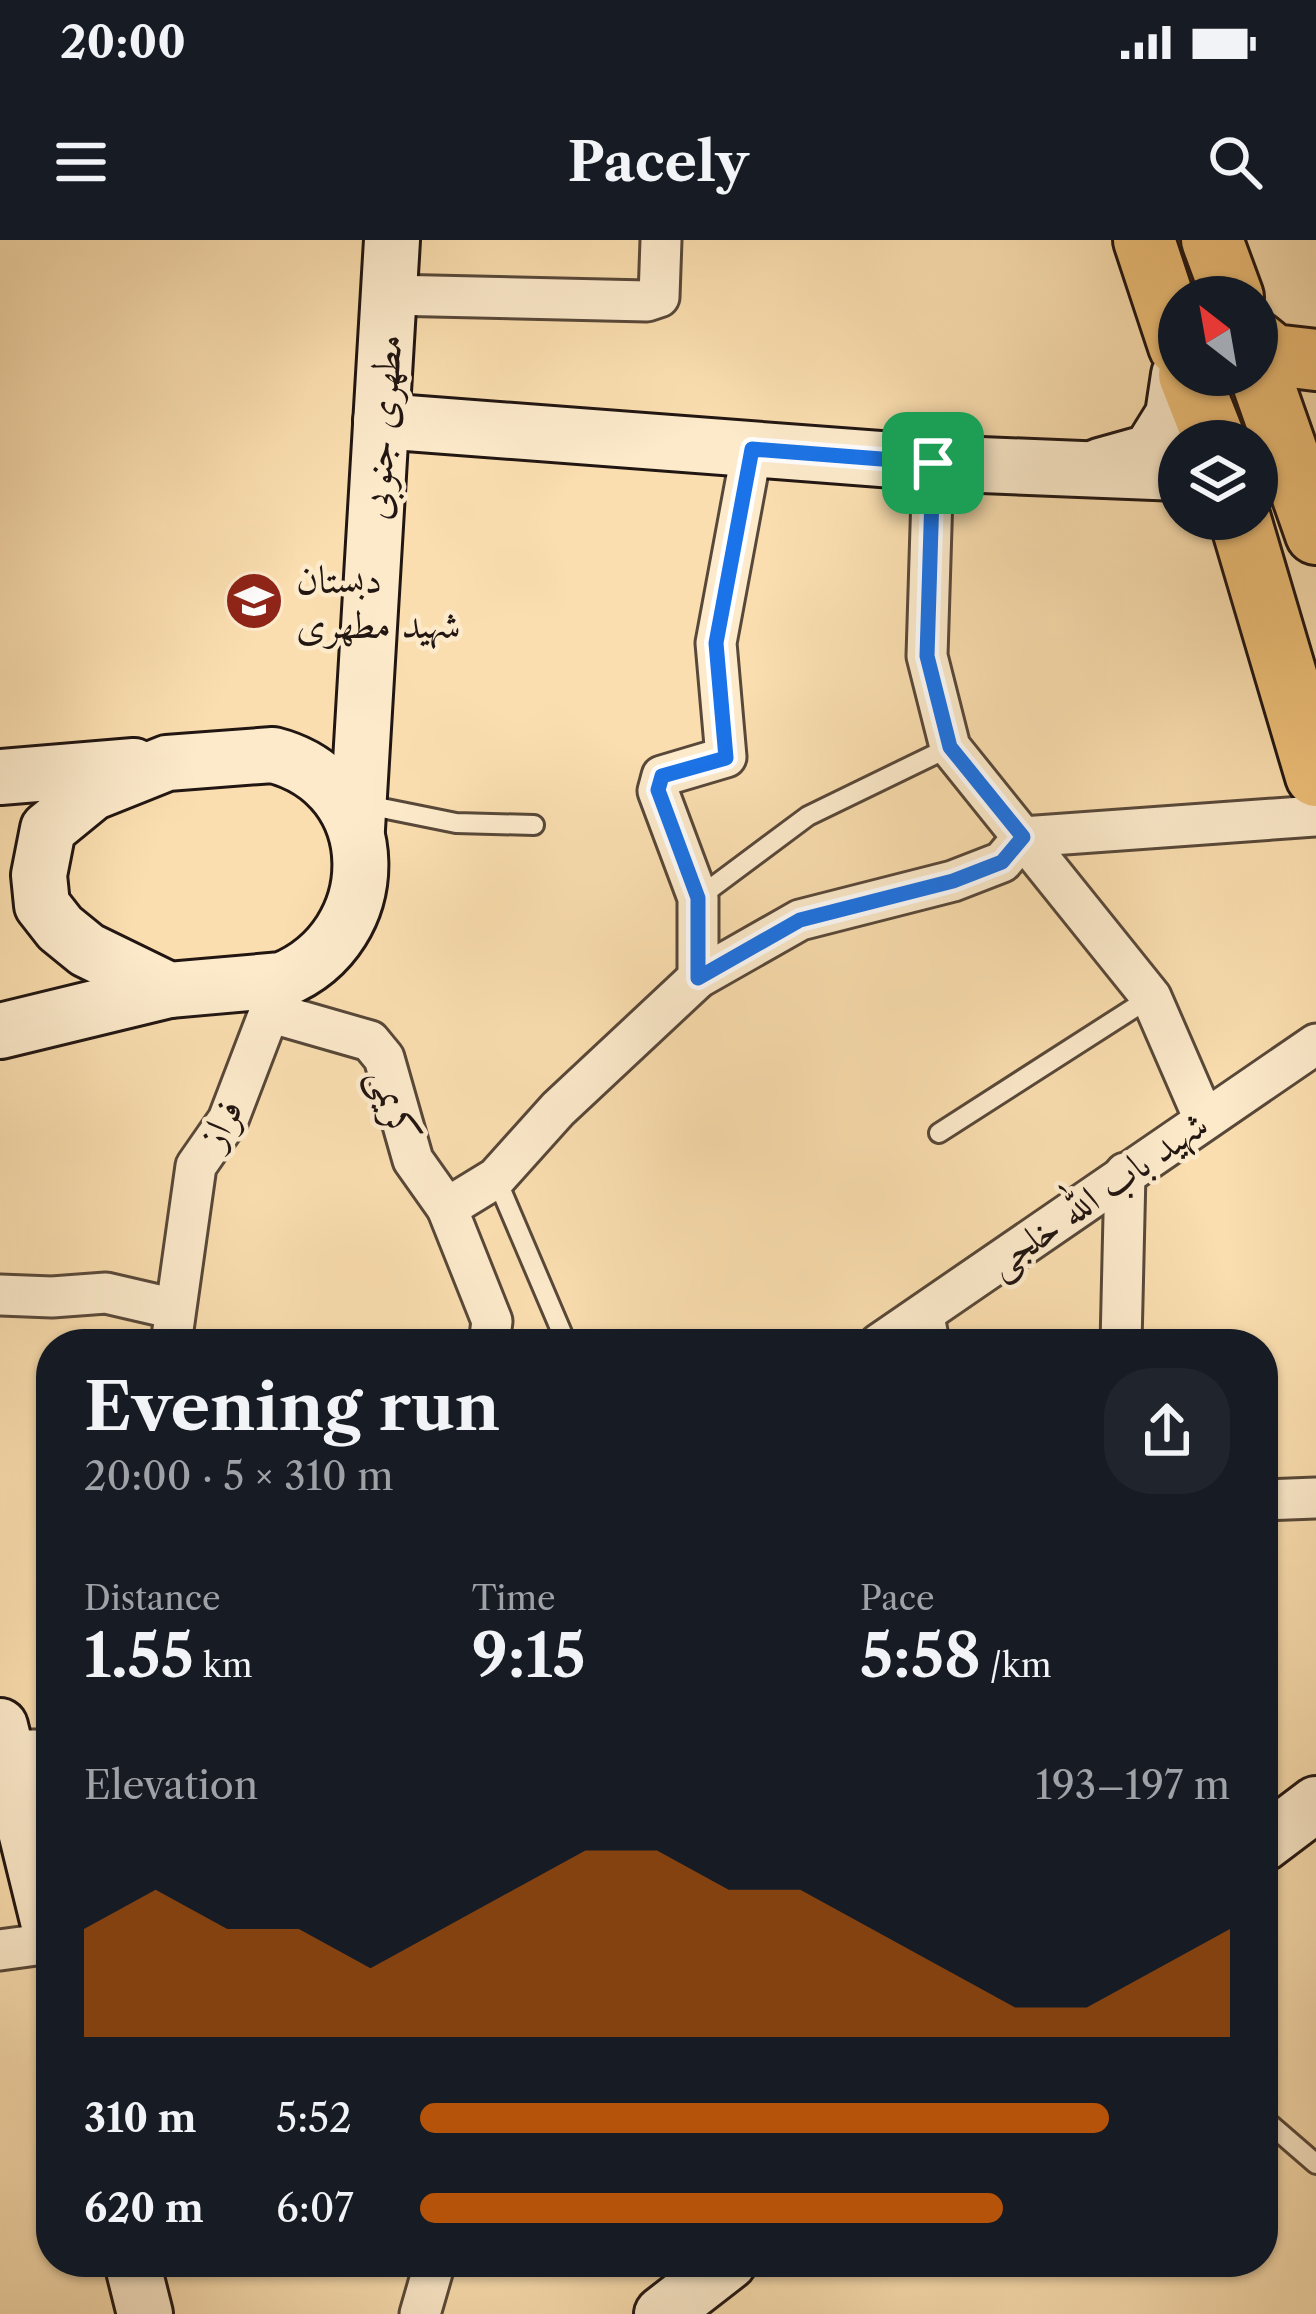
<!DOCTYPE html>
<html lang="en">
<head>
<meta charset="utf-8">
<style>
	:root { --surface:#171b24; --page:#20242c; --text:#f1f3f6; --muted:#9ea1a6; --accent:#b45309 }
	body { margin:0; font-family:"Libre Caslon Text",Amiri,serif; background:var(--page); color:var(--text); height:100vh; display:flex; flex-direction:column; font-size:45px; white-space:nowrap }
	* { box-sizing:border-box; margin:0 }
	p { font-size:39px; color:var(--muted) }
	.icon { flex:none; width:66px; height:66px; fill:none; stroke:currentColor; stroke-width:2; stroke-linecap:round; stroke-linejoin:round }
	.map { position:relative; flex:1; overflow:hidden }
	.details { position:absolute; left:36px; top:1089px; width:1242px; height:948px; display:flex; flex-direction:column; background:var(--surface); border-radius:48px; box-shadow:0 3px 9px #0004 }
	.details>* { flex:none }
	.needle { width:78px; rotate:329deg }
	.buttons { position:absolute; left:1158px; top:36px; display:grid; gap:24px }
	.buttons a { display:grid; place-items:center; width:120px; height:120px; border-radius:50%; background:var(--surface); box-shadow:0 3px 9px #0004; font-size:60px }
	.pin { position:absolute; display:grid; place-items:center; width:102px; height:102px; color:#fff; margin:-51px; border-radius:24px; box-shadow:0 6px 18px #0006 }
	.round { display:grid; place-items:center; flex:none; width:126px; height:126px; border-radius:48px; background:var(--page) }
	.head { display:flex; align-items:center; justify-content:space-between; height:204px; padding:0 48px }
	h1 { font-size:66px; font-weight:800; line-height:90px }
	.figures { display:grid; grid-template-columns:repeat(3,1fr); gap:18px; height:204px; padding:12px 48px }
	.figures div { display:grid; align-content:center }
	.figures b { font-size:60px; font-weight:800 }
	.figures small { font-size:33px; font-weight:400 }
	.figures p { font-size:33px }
	.chart { height:336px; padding:24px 48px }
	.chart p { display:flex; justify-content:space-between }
	.chart svg { width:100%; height:216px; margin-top:12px; fill:var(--accent); opacity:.7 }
	ul { padding:0 48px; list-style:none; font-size:39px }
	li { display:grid; grid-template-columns:192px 144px 1fr; align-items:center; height:90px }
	li i { height:30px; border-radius:15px; background:var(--accent) }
	.status { display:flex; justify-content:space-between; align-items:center; height:84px; padding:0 60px; background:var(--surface); direction:ltr }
	.status svg { height:33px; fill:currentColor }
	header { display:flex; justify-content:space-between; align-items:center; height:156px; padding:0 48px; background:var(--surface); font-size:54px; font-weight:800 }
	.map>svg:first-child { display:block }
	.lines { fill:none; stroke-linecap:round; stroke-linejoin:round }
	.lane-casing { stroke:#584839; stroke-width:24 }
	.street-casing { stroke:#584839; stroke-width:45 }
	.secondary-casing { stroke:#221612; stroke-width:60 }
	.primary-casing { stroke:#221612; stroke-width:66 }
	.lane { stroke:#fceacb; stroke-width:18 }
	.street { stroke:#fceacb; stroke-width:39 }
	.secondary { stroke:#fceacb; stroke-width:54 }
	.primary { stroke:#edbf78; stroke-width:60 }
	.route-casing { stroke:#fff; stroke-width:24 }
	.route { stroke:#1a73e8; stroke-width:15 }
	.labels { text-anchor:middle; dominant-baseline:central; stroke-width:9; stroke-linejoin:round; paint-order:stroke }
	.street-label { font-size:39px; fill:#221612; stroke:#fceacb }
	.poi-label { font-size:39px; fill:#221612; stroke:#fceacb; text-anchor:start }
</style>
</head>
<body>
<div class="status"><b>20:00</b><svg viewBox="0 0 49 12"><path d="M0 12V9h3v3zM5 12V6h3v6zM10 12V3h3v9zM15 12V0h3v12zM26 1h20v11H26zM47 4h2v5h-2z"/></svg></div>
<header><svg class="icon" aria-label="menu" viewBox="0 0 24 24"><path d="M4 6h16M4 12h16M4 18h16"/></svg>Pacely<svg class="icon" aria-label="search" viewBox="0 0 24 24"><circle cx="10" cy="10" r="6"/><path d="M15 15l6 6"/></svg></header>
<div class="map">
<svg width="1316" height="2074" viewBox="0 0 1316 2074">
	<rect width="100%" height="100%" fill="#fadeaf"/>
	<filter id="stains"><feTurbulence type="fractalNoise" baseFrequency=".00167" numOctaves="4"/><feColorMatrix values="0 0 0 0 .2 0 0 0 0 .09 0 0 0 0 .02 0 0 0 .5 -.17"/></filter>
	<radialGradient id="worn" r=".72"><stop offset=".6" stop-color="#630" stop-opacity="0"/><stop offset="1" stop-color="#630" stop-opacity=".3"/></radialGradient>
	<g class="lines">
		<defs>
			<g id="lane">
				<polyline points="362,564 456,583 534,585"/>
				<polyline points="698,658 808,576 950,507"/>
				<polyline points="939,893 1151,757"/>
				<polyline points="496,938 565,1100"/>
				<polyline points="933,1067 940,1104"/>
				<polyline points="1263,1878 1316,1924"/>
			</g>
			<g id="street">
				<polyline points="389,55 647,61 659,57 661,0"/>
				<polyline points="933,223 927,416 950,507 1151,757 1204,879"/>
				<polyline points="698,738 698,658 658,551 662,536 726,517 716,403 752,209"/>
				<polyline points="269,772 370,801 384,818 413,920 447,968 496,938 558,869 698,738 800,680 953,641 1002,622 1023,597 1316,576"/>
				<polyline points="447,968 492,1081 489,1104"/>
				<polyline points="0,1055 52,1057 106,1053 175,1069"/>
				<polyline points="171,1104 196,926 228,880 277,752"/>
				<polyline points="879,1104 1316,804"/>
				<polyline points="1121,1104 1125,933"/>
				<polyline points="1263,1260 1316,1258"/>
				<polyline points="6,1510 51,1510"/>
				<polyline points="0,1710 51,1703"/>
				<polyline points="420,2074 435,2022"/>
			</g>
			<g id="secondary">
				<polyline points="381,181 933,223 1179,233"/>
				<polyline points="1100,226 1150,212 1173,175 1179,135"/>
				<path d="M273 515C389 545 387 697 282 740L169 750 87 710 60 688 42 665 39 635 48 589 92 553 167 523Z"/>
				<polyline points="0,537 134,526"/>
				<polyline points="357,589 392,0"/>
				<polyline points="0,791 169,750"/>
				<polyline points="0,1486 51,1693"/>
				<polyline points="1263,1604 1316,1564"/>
				<polyline points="132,2022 145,2074"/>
				<polyline points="662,2074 729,2022"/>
			</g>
			<g id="primary">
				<polyline points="1144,0 1179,106"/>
				<polyline points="1212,0 1233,57"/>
				<polyline points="1257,102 1273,115 1316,120"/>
				<polyline points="1257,126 1316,294"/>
				<polyline points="1189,135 1215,201"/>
				<polyline points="1240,279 1316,536"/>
			</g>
		</defs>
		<use href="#lane" class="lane-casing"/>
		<use href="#street" class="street-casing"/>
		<use href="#secondary" class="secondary-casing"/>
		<use href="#primary" class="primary-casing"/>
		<use href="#lane" class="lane"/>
		<use href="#street" class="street"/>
		<use href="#secondary" class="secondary"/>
		<use href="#primary" class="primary"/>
	</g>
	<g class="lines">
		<defs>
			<polygon id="route" points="752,209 933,223 927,416 950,507 1023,597 1002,622 953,641 800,680 698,738 698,658 658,550 662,536 726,518 716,403"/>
		</defs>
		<use href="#route" class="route-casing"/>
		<use href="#route" class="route"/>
	</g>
	<defs>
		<symbol id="school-disc" viewBox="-11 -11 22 22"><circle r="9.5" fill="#8f2418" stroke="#fceacb"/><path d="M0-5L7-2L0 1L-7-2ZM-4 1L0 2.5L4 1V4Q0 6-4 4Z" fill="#fff"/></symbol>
	</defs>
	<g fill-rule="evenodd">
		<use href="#school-disc" x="221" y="328" width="66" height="66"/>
	</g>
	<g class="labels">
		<g class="street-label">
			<text transform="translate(381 187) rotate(-86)">مطهری جنوبی</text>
			<text transform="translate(395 865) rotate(72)">کریمی</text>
			<text transform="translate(220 883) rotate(-62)">فراز</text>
			<text transform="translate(1097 953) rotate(-35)">شهید باب الله خلجی</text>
		</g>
		<g class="poi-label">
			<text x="296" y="339">دبستان<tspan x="296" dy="45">شهید مطهری</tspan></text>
		</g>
	</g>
	<rect width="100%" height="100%" filter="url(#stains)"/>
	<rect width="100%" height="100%" fill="url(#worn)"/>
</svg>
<div class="buttons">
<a><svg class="needle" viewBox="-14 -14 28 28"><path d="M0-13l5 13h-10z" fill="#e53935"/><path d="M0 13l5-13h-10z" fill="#9ea1a6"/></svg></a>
<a><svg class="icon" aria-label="layers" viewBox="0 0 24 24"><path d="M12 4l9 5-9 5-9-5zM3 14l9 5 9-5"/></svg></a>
</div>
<div class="pin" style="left:933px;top:223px;background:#1e9e55"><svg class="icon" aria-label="arrive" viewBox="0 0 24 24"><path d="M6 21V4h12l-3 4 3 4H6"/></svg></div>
<section class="details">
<div class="head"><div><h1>Evening run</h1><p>20:00 · 5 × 310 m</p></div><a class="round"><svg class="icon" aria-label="share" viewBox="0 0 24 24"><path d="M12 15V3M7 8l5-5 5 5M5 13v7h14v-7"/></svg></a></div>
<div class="figures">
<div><p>Distance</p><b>1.55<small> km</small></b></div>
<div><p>Time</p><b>9:15</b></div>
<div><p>Pace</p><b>5:58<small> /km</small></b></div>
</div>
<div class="chart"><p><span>Elevation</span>193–197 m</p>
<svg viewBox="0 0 160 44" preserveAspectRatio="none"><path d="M0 44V22L10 14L20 22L30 22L40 30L50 22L60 14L70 6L80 6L90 14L100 14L110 22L120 30L130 38L140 38L150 30L160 22V44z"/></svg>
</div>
<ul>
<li><b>310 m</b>5:52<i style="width:85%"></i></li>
<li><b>620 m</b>6:07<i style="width:72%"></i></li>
</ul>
</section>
</div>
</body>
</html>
